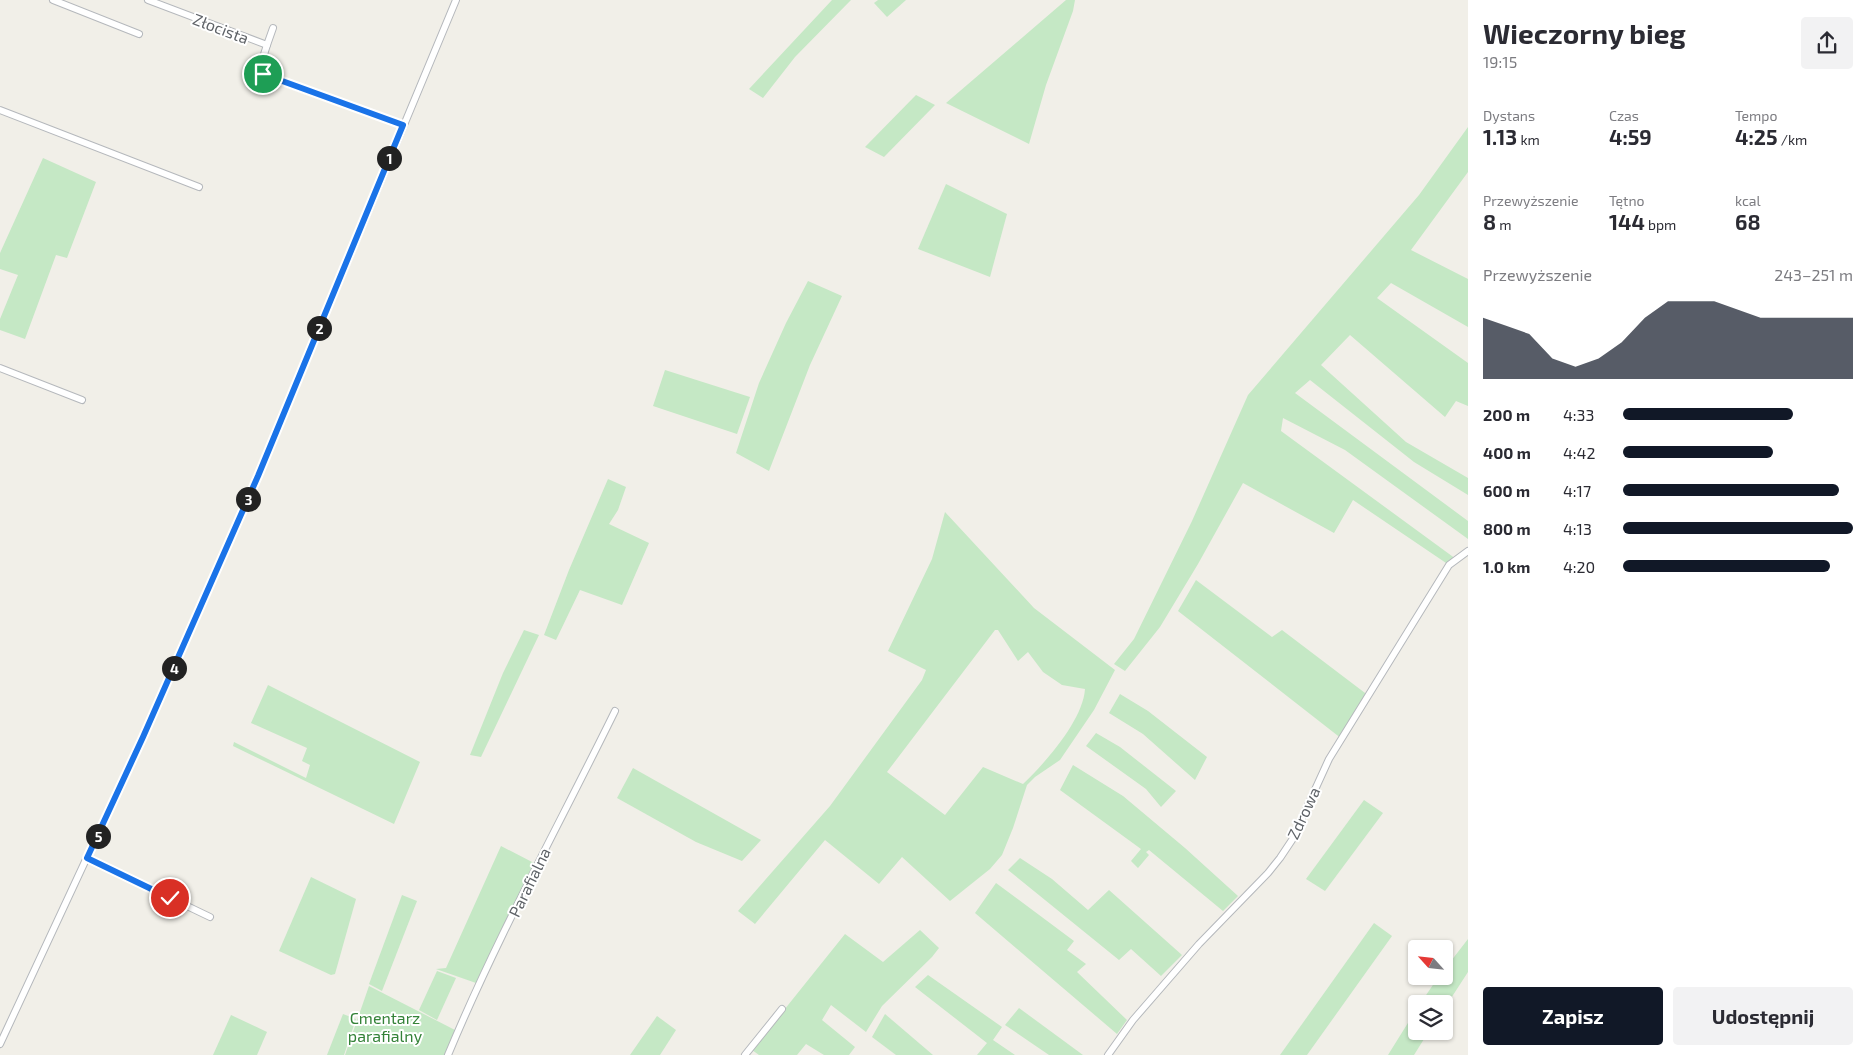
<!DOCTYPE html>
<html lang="pl">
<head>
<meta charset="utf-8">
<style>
	:root { --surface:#fff; --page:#f2f2f3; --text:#2b2b33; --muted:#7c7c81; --accent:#111827 }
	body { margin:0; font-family:"Exo 2",sans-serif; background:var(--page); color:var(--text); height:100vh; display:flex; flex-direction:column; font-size:19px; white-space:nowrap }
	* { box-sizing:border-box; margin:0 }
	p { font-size:16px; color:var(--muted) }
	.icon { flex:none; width:28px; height:28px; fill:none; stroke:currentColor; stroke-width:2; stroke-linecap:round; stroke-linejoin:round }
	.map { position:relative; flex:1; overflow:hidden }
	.details { display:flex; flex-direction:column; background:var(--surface); width:400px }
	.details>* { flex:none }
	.needle { width:32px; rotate:297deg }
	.buttons { position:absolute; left:1408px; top:940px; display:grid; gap:10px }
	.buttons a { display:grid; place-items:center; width:45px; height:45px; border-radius:5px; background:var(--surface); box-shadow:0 1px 4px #0004; font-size:25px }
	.pin { position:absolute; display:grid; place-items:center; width:42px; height:42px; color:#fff; margin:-21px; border:2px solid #fff; border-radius:50%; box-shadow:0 1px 5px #0007 }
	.km { position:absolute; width:25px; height:25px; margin:-12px; border-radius:50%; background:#222; color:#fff; font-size:14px; line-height:25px; text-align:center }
	.round { display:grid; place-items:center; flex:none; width:52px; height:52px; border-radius:5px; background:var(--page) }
	.headline { display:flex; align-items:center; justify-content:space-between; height:85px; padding:0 15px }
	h1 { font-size:28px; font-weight:700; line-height:38px }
	.metrics { display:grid; grid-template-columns:repeat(3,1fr); gap:8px; height:85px; padding:5px 15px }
	.metrics div { display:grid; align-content:center }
	.metrics b { font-size:21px; font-weight:700 }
	.metrics small { font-size:14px; font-weight:400 }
	.metrics p { font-size:14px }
	.chart { height:140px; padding:10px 15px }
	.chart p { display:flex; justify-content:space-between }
	.chart svg { width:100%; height:90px; margin-top:5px; fill:var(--accent); opacity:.7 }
	.action { display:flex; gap:10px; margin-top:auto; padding:10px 15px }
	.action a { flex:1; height:58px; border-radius:5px; background:var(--accent); color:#fff; font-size:20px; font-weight:700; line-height:58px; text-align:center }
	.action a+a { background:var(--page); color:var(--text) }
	ul { padding:0 15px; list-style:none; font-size:16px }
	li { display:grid; grid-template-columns:80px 60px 1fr; align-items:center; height:38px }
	li i { height:12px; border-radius:6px; background:var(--accent) }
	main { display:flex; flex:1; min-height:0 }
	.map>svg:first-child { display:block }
	.green { fill:#c5e8c5; fill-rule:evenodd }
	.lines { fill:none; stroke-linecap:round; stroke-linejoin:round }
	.street-casing { stroke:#b5b8bc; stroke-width:8 }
	.street { stroke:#fff; stroke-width:6 }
	.route-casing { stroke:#fff; stroke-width:10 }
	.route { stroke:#1a73e8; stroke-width:6 }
	.labels { text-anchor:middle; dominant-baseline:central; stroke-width:4; stroke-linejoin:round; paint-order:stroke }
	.street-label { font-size:16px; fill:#5f6368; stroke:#fff }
	.park-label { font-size:16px; fill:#348238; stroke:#fff }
</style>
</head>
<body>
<main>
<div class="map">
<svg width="1468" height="1055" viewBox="0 0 1468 1055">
	<rect width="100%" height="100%" fill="#f1efe8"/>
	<g class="green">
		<polygon points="832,0 851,0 795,57 763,98 749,89"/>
		<polygon points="878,0 906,0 887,17 874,3"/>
		<polygon points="1066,0 1075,0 1073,11 1046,85 1029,144 946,103"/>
		<polygon points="916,95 935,105 884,157 865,147"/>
		<polygon points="1468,127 1468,172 1411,250 1468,279 1468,327 1391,283 1377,298 1468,363 1468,406 1456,401 1445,417 1350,335 1321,365 1406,442 1468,478 1468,495 1414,462 1310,380 1295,393 1468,521 1468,539 1345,450 1283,418 1281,431 1456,559 1449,565 1353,500 1334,533 1243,483 1198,564 1160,627 1125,671 1114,664 1134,639 1192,521 1248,395 1419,195"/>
		<polygon points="43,158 96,182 67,258 56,255 25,339 0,330 0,319 18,275 0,269 0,253"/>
		<polygon points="946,184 1007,214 990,277 918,249"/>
		<polygon points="808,281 842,296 810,365 769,471 736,453 759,383 786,323"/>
		<polygon points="665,370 750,397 737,434 653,406"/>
		<polygon points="608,479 626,487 618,510 609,524 649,543 622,605 580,590 556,640 544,635 569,570"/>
		<path d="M945 512 1034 608 1115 670 1094 710 1060 760 1035 777 1027 785 1013 828 1002 855 990 869 950 901 902 857 879 884 825 840 755 924 738 911 830 806 922 680 926 670 888 651 932 559ZM995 630H998L1018 661 1028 652 1043 672 1062 685 1085 689C1083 720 1046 762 1023 784L983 767 945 815 887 772Z"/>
		<polygon points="1196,580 1272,637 1282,630 1369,696 1342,739 1178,611"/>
		<polygon points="524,630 539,635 481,757 470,755 503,673"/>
		<polygon points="268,685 420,762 394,824 233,746 234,742 306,778 310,765 302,761 307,748 251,723"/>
		<polygon points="1120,694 1148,711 1207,757 1195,780 1143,734 1109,713"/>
		<polygon points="1096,733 1120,747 1176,791 1161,807 1146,789 1086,746"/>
		<polygon points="1073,765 1123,796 1185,848 1238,896 1223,911 1149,850 1146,852 1149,855 1138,868 1131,861 1141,849 1060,790"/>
		<polygon points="633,768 761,840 742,861 696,842 617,798"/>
		<polygon points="1364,800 1383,813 1325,891 1306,879"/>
		<polygon points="501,846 534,863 476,983 436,969 446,968"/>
		<polygon points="1020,858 1052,879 1088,910 1109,890 1182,955 1161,976 1131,949 1119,960 1008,870"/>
		<polygon points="311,877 356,899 335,974 331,975 279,951"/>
		<polygon points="996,883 1074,941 1067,950 1086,964 1077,972 1127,1020 1117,1034 975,913"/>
		<polygon points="402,895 417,901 382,991 369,984"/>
		<polygon points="1374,923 1392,936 1307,1055 1280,1055"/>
		<polygon points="920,930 939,948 932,957 882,1006 866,1032 831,1005 822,1020 855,1047 849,1055 824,1055 806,1044 797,1055 759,1055 752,1050 845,934 883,962"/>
		<polygon points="1468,939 1468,972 1444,1009 1444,1004 1420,1004 1439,976 1444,976 1444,970"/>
		<polygon points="437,971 456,978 437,1020 419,1010"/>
		<polygon points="928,975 1002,1027 993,1040 1015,1055 977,1055 987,1043 915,987"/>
		<polygon points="369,986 455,1030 445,1055 345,1055"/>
		<polygon points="1019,1008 1083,1055 1049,1055 1005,1025"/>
		<polygon points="1416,1010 1416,1031 1429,1031 1414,1055 1388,1055"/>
		<polygon points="343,1014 356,1019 344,1055 327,1055"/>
		<polygon points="885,1014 933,1055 896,1055 872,1037"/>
		<polygon points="231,1015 267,1032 257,1055 213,1055"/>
		<polygon points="657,1016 676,1030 660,1055 630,1055"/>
	</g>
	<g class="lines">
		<defs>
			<g id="street">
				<polyline points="53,0 139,34"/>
				<polyline points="148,0 267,45 258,73 403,125"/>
				<polyline points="267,45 273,28"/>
				<polyline points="0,110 199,187"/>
				<polyline points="0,368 82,400"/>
				<polyline points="87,858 210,917"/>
				<polyline points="0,1044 143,737 255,483 456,0"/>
				<path d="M448 1055C497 937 559 825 615 711"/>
				<polyline points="745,1055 782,1009"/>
				<polyline points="1108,1055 1133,1020 1199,944 1268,873 1280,858 1292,840 1329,759 1449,565 1468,551"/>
			</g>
		</defs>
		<use href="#street" class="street-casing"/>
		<use href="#street" class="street"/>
	</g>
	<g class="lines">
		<defs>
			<polyline id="route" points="170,898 87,858 143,737 258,476 403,125 263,74"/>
		</defs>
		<use href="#route" class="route-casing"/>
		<use href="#route" class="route"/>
	</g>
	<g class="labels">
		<g class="street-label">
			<text transform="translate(221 28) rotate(21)">Złocista</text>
			<text transform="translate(1303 813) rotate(-65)">Zdrowa</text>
			<text transform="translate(529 882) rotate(-64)">Parafialna</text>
		</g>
		<g class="park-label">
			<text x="385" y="1017">Cmentarz<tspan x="385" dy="18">parafialny</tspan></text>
		</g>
	</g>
</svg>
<div class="buttons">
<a><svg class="needle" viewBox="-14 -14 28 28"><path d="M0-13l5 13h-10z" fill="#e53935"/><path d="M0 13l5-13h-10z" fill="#7c7c81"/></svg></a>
<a><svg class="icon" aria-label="layers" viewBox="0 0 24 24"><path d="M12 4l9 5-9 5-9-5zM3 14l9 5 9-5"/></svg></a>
</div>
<div class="pin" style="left:263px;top:74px;background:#1e9e55"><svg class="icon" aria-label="arrive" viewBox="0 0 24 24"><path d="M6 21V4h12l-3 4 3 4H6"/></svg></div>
<div class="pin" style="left:170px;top:898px;background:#d93025"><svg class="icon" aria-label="check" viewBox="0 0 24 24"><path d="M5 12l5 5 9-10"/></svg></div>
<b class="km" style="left:389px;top:158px">1</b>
<b class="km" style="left:319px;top:328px">2</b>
<b class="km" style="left:248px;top:499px">3</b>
<b class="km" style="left:174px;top:668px">4</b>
<b class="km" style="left:98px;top:836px">5</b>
</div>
<section class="details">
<div class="headline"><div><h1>Wieczorny bieg</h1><p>19:15</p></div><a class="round"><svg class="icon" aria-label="share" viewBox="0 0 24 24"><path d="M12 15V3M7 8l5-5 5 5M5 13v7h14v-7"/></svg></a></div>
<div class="metrics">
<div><p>Dystans</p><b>1.13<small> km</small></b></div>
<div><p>Czas</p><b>4:59</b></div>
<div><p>Tempo</p><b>4:25<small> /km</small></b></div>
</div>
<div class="metrics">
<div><p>Przewyższenie</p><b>8<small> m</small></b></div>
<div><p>Tętno</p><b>144<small> bpm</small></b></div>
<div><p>kcal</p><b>68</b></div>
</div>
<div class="chart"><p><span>Przewyższenie</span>243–251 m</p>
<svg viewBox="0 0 160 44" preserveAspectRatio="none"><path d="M0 44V14L10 18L20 22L30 34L40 38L50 34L60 26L70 14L80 6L90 6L100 6L110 10L120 14L130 14L140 14L150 14L160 14V44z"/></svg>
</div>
<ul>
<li><b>200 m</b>4:33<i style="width:74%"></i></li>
<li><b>400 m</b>4:42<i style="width:65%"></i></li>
<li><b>600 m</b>4:17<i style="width:94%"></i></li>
<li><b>800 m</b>4:13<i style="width:100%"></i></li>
<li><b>1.0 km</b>4:20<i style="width:90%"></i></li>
</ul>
<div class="action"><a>Zapisz</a><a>Udostępnij</a></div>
</section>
</main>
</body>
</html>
